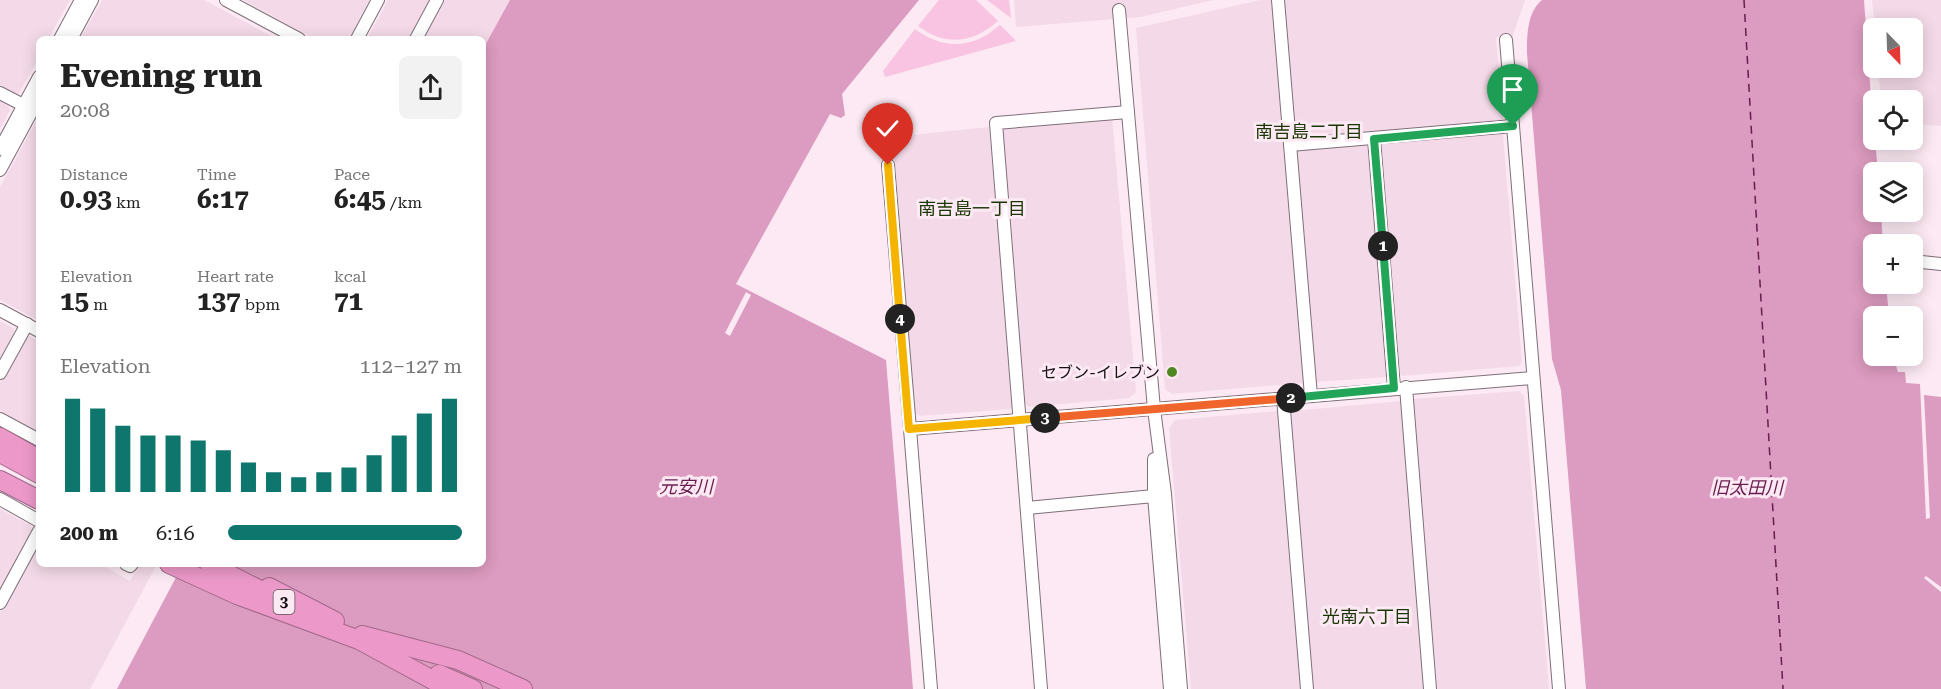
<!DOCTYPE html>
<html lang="en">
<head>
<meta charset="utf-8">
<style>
	:root { --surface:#fff; --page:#f2f2f2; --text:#222; --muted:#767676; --accent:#0f766e }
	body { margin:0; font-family:"Roboto Serif","Noto Sans JP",serif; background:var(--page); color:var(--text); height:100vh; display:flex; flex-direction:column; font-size:22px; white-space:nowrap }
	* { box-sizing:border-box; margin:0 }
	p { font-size:20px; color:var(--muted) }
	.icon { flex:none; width:33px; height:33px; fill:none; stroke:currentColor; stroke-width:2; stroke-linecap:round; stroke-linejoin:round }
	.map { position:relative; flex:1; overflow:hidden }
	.panel { position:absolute; left:36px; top:36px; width:450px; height:531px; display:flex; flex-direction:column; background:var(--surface); border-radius:9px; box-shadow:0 3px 15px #0003 }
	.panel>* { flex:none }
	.needle { width:39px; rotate:157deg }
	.buttons { position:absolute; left:1863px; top:18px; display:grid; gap:12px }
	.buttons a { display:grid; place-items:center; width:60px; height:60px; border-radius:9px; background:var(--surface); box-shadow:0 3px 15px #0003; font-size:30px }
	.pin { position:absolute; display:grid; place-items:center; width:51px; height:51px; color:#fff; margin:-62px -26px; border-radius:50% 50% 50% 0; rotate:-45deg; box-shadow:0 0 6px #0007 }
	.pin .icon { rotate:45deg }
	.km { position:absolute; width:30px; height:30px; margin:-15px; border-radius:50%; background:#222; color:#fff; font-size:16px; line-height:30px; text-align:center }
	.round { display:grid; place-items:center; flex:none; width:63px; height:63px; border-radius:9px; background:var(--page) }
	.head { display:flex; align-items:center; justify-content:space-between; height:102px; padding:0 24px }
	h1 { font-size:33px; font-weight:700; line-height:45px }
	.figures { display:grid; grid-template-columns:repeat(3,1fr); gap:9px; height:102px; padding:6px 24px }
	.figures div { display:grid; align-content:center }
	.figures b { font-size:26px; font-weight:700 }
	.figures small { font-size:16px; font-weight:400 }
	.figures p { font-size:16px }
	.chart { height:168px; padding:12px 24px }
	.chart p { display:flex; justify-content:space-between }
	.chart svg { width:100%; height:108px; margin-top:6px; stroke:var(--accent); stroke-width:6 }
	ul { padding:0 24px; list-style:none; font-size:20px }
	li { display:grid; grid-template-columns:96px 72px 1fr; align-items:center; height:45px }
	li i { height:15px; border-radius:8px; background:var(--accent) }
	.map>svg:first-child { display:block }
	.built { fill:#f4dae8 }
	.green { fill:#f9c4e1 }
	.water { fill:#dc9bc0 }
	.pier { fill:#fce9f3 }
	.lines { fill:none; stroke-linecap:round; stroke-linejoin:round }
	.ferry { stroke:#681d4e; stroke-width:1.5; stroke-dasharray:8 6; stroke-linecap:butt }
	.minor-casing { stroke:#7f6f78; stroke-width:14 }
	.highway-casing { stroke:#a16989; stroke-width:20 }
	.minor { stroke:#fff; stroke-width:12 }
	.highway { stroke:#ec99c9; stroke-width:18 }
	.split-1-casing { stroke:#fff; stroke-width:12 }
	.split-2-casing { stroke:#fff; stroke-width:12 }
	.split-3-casing { stroke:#fff; stroke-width:12 }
	.split-4-casing { stroke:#fff; stroke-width:12 }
	.split-5-casing { stroke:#fff; stroke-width:12 }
	.split-1 { stroke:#22a559; stroke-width:8 }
	.split-2 { stroke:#22a559; stroke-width:8 }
	.split-3 { stroke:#f0652b; stroke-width:8 }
	.split-4 { stroke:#f5b400; stroke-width:8 }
	.split-5 { stroke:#f5b400; stroke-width:8 }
	.poi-dot { fill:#4e8722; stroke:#fce9f3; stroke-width:2 }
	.labels { text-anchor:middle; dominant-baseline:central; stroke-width:6; stroke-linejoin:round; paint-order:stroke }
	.shield { fill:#fce9f3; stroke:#5b5156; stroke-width:1.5 }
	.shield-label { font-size:15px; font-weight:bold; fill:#161013 }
	.poi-label { font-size:16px; fill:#161013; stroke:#fce9f3; text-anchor:end }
	.neighbourhood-label { font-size:18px; fill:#1b3605; stroke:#fce9f3 }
	.water-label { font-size:18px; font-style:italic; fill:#681d4e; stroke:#fce9f3 }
</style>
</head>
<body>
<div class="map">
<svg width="1941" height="689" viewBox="0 0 1941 689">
	<rect width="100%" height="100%" fill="#fce9f3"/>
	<g class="built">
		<polygon points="0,0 70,0 48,39 39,39 39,57 19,93 15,96 0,88"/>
		<polygon points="102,0 204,0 277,39 80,39"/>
		<polygon points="243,0 370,0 349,39 315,39"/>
		<polygon points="388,0 432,0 411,39 367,39"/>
		<polygon points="445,0 510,0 483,49 483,39 423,39"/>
		<polygon points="1014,0 1213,0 1141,17 1016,27"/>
		<polygon points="1260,0 1274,0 1305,381 1303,383 1172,394 1165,389 1136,28"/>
		<polygon points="1284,0 1525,0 1512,38 1496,37 1503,119 1500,123 1299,139 1294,136"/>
		<polygon points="1872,0 1941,0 1941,126 1913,124 1912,100 1881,100 1878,68 1912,68 1912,28 1875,28"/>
		<polygon points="0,101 8,106 10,110 0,129"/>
		<polygon points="39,116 39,321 0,300 0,187"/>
		<polygon points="1112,117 1136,392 1129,398 1029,407 1025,403 1002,131 1005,127"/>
		<polygon points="989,127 1014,405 1010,409 920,416 915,413 892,137"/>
		<polygon points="1500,132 1503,135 1522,362 1519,366 1402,376 1398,372 1379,146 1382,142"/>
		<polygon points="1366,143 1370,147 1388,374 1385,377 1316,382 1295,155 1299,149"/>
		<polygon points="0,321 13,328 15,334 0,360"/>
		<polygon points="29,336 39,341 39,432 0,411 0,383 23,339"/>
		<polygon points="1519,391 1524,396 1549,689 1434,689 1412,399"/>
		<polygon points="1401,401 1403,403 1427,689 1312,689 1289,415 1293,411"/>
		<polygon points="1277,411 1279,413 1301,689 1191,689 1169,428 1175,420"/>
		<polygon points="0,509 30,525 32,531 0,590"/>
		<polygon points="38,542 39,564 100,564 130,581 139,564 157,564 90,689 0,689 0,613"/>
	</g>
	<g class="green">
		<path d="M939 0H976L998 21C973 43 946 47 918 26Z"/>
		<polygon points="987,0 1009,0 1011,18"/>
		<path d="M1000 25 1016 41 885 77 883 71 915 29C944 51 974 48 1000 25Z"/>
	</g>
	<g class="water">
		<polygon points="510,0 919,0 842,94 845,115 841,118 830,114 736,284 886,360 913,689 117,689 183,564 483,564 483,49"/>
		<path d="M1542 0H1864L1874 140H1875L1878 172H1874V212H1881L1883 244H1874V284H1886L1889 316H1874V356H1893L1898 372H1905L1906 383 1920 384 1926 519 1930 518 1924 395 1941 397V587L1926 576 1924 578 1941 592V689H1586L1561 390 1552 359 1527 53C1527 36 1527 12 1542 0Z"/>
	</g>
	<polygon class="pier" points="746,292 751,295 730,336 725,333"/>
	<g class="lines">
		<polyline class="ferry" points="1744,0 1783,689"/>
		<defs>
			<g id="minor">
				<polyline points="226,0 299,39"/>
				<polyline points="1278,0 1311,396"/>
				<polyline points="1119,10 1154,409 1165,494 1181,689"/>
				<polyline points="60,39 81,0"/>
				<polyline points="71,39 92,0"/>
				<polyline points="357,39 378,0"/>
				<polyline points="416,39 437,0"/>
				<polyline points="1506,40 1559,689"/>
				<polyline points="0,93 29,108"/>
				<polyline points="1374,139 1394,388"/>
				<polyline points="1290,145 1513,126"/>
				<polyline points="0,149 39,77"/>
				<polyline points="888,165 910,429"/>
				<polyline points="0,170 39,98"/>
				<polyline points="1912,261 1941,264"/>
				<polyline points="0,310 39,331"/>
				<polyline points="0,373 27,324"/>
				<polyline points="1406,387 1430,689"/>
				<polyline points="1283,398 1307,689"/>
				<polyline points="0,419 39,440"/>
				<polyline points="1154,459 1154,496 1170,689"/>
				<polyline points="0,499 39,521"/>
				<polyline points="1027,508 1154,496"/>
				<polyline points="126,564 130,566 132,564"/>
				<polyline points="0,603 39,531"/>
				<polyline points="931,689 910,429 1532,378"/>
				<polyline points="1041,689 996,123 1128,112"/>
			</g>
			<g id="highway">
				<polyline points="0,437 39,459"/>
				<polyline points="0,453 39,474"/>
				<polyline points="0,480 39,500"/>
				<polyline points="169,564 237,595 359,640 449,689"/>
				<polyline points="209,564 278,599"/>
				<polyline points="269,587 335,621"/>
				<polyline points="362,635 458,660 523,689"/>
				<polyline points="439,674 473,689"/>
			</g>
		</defs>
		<use href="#minor" class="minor-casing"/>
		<use href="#highway" class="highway-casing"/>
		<use href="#minor" class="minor"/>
		<use href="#highway" class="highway"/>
	</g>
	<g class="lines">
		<defs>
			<polyline id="split-1" points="1383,246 1374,139 1513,126"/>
			<polyline id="split-2" points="1291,398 1394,388 1383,246"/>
			<polyline id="split-3" points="1045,418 1291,398"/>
			<polyline id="split-4" points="900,319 909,429 1045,418"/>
			<polyline id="split-5" points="888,165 900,319"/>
		</defs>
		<use href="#split-1" class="split-1-casing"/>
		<use href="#split-2" class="split-2-casing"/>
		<use href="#split-3" class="split-3-casing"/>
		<use href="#split-4" class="split-4-casing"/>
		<use href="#split-5" class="split-5-casing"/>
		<use href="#split-1" class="split-1"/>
		<use href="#split-2" class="split-2"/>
		<use href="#split-3" class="split-3"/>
		<use href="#split-4" class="split-4"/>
		<use href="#split-5" class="split-5"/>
	</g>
	<circle class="poi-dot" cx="1172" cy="372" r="6"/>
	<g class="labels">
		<rect class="shield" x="273.5" y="590" width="21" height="24" rx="4.5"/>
		<g class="shield-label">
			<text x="284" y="602">3</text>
		</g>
		<g class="poi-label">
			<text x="1160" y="372">セブン-イレブン</text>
		</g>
		<g class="neighbourhood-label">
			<text x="1309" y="131">南吉島二丁目</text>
			<text x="972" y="208">南吉島一丁目</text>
			<text x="1367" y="616">光南六丁目</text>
		</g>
		<g class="water-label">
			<text x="686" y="486">元安川</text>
			<text x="1747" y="487">旧太田川</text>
		</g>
	</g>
</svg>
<div class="buttons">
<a><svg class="needle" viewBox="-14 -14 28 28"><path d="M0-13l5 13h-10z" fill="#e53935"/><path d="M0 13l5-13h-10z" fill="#767676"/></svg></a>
<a><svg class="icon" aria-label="locate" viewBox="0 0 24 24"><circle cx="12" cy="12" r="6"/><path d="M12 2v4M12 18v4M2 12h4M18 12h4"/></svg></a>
<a><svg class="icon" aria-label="layers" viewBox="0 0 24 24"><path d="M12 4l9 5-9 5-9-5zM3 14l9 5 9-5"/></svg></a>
<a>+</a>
<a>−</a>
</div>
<div class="pin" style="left:1513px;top:126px;background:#1e9e55"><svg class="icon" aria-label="arrive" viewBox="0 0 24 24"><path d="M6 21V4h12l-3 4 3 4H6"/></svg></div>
<div class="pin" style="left:888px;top:165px;background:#d93025"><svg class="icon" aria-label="check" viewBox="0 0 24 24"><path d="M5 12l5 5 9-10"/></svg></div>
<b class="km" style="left:1383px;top:246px">1</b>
<b class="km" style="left:1291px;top:398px">2</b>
<b class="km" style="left:1045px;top:418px">3</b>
<b class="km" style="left:900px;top:319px">4</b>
<section class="panel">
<div class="head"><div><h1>Evening run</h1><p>20:08</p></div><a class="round"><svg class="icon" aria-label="share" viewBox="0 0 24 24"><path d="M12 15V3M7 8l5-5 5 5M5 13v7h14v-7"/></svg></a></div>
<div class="figures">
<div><p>Distance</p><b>0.93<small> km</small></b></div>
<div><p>Time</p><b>6:17</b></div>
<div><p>Pace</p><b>6:45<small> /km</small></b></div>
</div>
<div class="figures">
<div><p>Elevation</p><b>15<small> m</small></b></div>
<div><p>Heart rate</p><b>137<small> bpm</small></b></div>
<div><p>kcal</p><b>71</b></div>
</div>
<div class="chart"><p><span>Elevation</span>112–127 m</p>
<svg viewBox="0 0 160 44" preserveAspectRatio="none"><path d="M5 44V6M15 44V10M25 44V17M35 44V21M45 44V21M55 44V23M65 44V27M75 44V32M85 44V36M95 44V38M105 44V36M115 44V34M125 44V29M135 44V21M145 44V12M155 44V6"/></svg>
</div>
<ul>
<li><b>200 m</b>6:16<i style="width:100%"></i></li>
</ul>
</section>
</div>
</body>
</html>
